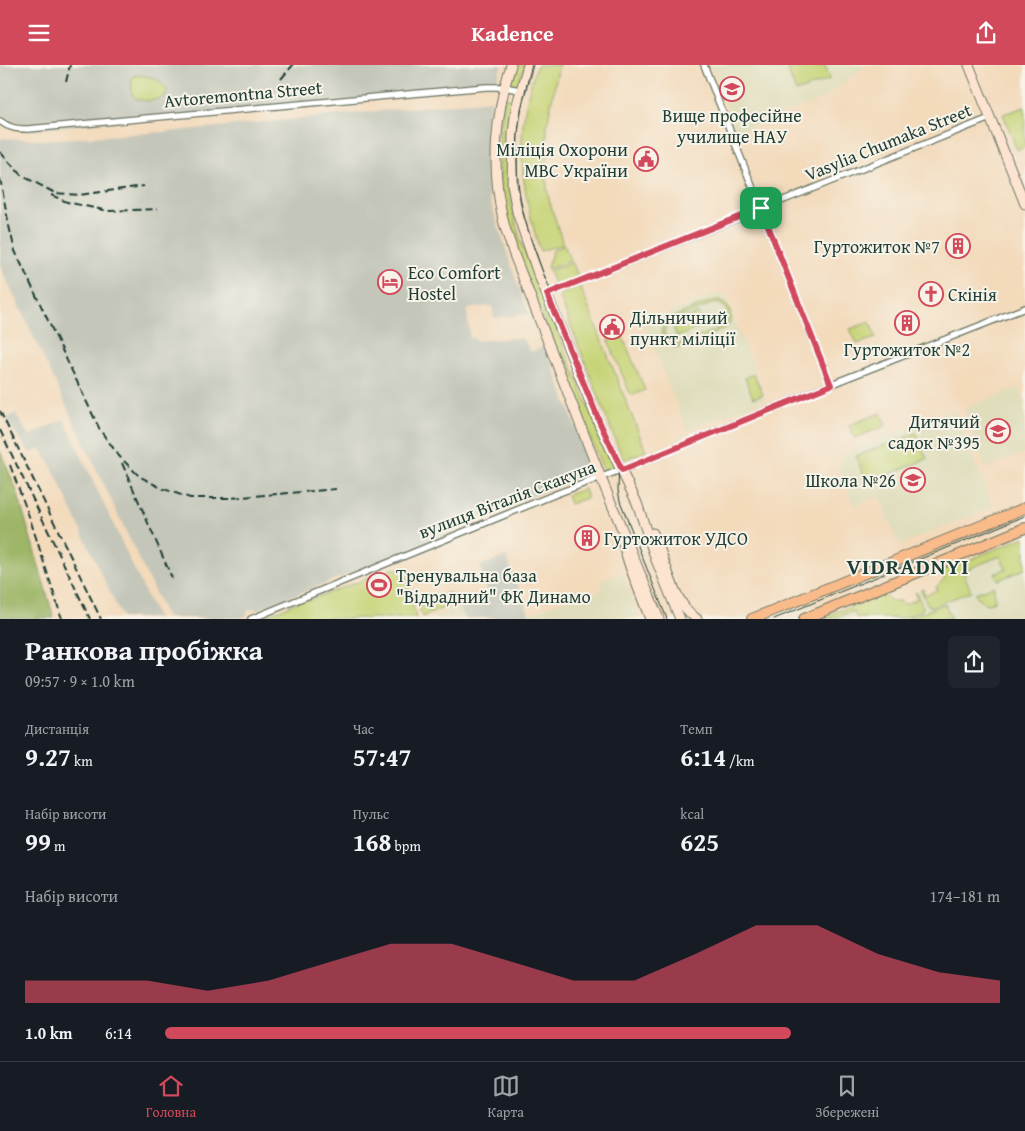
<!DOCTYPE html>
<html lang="uk">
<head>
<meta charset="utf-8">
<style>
	:root { --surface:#171b24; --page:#20242c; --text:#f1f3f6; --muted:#9ea1a6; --line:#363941; --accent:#d1495b }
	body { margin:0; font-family:"Gentium Book Plus",serif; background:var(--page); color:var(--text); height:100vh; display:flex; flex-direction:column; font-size:19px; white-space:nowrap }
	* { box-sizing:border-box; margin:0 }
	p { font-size:16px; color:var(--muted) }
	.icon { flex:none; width:28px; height:28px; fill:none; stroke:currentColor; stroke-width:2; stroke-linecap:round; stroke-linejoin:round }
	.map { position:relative; height:554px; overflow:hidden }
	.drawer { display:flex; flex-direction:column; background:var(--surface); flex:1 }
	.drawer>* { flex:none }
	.pin { position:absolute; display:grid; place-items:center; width:42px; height:42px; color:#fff; margin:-21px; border-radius:10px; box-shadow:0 2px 8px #0006 }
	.round { display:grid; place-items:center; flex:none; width:52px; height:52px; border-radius:8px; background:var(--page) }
	.headline { display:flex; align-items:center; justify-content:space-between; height:85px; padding:0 25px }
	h1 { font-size:28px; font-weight:800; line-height:38px }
	.metrics { display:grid; grid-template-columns:repeat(3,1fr); gap:8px; height:85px; padding:5px 25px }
	.metrics div { display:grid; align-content:center }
	.metrics b { font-size:25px; font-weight:800 }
	.metrics small { font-size:14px; font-weight:400 }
	.metrics p { font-size:14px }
	.chart { height:140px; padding:10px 25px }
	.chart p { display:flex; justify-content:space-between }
	.chart svg { width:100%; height:90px; margin-top:5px; fill:var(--accent); opacity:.7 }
	ul { padding:0 25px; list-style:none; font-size:16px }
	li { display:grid; grid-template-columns:80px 60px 1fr; align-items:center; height:38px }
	li i { height:12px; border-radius:6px; background:var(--accent) }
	header { display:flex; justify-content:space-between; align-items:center; height:65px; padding:0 25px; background:var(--accent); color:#fff; font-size:22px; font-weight:800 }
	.menu { display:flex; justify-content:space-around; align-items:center; height:70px; border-top:1px solid var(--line); background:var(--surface); font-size:14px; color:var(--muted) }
	.menu a { display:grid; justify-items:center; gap:2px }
	.menu .active { color:var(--accent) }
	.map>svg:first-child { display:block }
	.built { fill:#dfddbb }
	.industrial { fill:#c3c6b9 }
	.green { fill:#c6d375; stroke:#728854; fill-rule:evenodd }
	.forest { fill:#9cb566; stroke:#5e794d }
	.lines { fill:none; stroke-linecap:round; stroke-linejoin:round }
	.street-casing { stroke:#697463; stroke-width:8 }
	.secondary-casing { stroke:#697463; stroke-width:11 }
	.primary-casing { stroke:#697463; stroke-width:12 }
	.street { stroke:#fff; stroke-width:5.5 }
	.secondary { stroke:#fde4d1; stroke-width:9 }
	.primary { stroke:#fabb8b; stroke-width:10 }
	.tram { stroke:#1f3d34; stroke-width:1 }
	.rail { stroke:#1f3d34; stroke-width:2; stroke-dasharray:8 4; stroke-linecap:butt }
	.route-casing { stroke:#fff; stroke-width:10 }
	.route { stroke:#d1495b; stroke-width:6 }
	.labels { text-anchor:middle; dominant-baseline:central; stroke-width:4; stroke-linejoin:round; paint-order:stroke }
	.street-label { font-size:18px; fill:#1f3d34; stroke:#f7f3e8 }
	.poi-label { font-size:18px; fill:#1f3d34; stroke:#f7f3e8; text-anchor:start }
	.district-label { font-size:22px; font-weight:bold; letter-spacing:1px; fill:#1f3d34; stroke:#f7f3e8 }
</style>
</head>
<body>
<header><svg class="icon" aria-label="menu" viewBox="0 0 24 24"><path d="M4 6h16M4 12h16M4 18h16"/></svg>Kadence<svg class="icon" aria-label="share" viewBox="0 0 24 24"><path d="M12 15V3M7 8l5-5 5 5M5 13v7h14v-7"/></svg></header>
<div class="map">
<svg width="1025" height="554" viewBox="0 0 1025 554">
	<rect width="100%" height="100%" fill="#f7f3e8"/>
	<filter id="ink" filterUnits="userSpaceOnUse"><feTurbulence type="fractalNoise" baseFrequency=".02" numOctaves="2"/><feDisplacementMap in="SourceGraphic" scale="10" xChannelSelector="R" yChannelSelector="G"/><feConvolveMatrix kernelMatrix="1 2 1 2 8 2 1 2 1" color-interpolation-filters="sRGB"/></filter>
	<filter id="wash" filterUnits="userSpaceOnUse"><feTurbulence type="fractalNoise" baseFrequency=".0096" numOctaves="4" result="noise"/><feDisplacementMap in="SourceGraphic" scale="20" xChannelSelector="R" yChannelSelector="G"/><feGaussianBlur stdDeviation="1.12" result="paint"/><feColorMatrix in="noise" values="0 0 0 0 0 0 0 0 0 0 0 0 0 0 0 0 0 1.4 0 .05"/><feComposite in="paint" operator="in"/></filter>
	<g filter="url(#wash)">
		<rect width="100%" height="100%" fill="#f3dabb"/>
		<g class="built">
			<polygon points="712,0 862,0 863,3 823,33 737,67"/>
			<polygon points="720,228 725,232 766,334 687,365 645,261 648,256"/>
			<polygon points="1019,322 1025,338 1025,387 986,403 964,344"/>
			<polygon points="954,345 993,442 899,480 879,431 854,441 838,400 848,386"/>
			<polygon points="1025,472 1025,553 824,554 823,552 884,529 891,536 901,536 903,540 917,534 915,528 923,524 925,530 937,525 936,522 944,514 944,505"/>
			<polygon points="621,507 640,553 531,554 529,549 590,525 592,529 603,524 601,518 603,515"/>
			<polygon points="459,540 465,553 428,554"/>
		</g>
		<g class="industrial">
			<polygon points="0,0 502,0 497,15 444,19 444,26 137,56 136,49 128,50 128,54 26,66 25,59 9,56 0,49"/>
			<polygon points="491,35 488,56 486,92 489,133 517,218 529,249 494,253 492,241 472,243 468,245 467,248 470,273 475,273 476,276 497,274 521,273 525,276 530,287 545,281 593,408 496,446 429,477 351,508 258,545 254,544 248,545 246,551 239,553 167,553 0,201 0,73 44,75 165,67"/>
			<polygon points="15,348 29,371 64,354 157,553 122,553 49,396 48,396 41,383 30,388 6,354"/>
			<polygon points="506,491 531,553 465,553 459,540 488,527 480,501"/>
		</g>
		<g class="green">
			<polygon points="513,0 525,0 518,19 512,21 508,18"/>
			<path d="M537 0H559L547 60V125L550 138 563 179 540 186C520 119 513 68 537 0Z"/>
			<polygon points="786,0 825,0 830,14 796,27"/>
			<path d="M136 10C152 12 157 11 167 25L165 31C159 36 136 39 132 29 131 25 132 18 131 13Z"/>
			<path d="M505 33H512L513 37C505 89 506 129 522 180L614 404 604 408 515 182 505 153 500 120 499 69Z"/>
			<polygon points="1025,42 1025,82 1017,85 1003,49"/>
			<polygon points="564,180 571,196 548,204 547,202 553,185"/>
			<polygon points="572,198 579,213 556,223 549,206"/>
			<polygon points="580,221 646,386 623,395 559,230"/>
			<path d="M717 235C732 240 735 253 725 264L679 283C668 282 662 277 661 266L666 255 711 236ZM714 238C723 238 728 244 728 253L722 262 678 280C669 279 665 275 664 266L666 261 669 257Z"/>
			<polygon points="698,248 703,261 677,272 672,259"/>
			<polygon points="870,257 876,273 857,279 850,264"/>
			<polygon points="622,270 645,325 631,331 608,275"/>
			<polygon points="754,309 763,330 753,333 745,313"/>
			<polygon points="881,348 886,361 854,373 849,360"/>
			<polygon points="916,368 927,394 867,418 856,391"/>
			<polygon points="584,424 587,433 570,439 567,430"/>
			<polygon points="1025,472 1025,504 998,515 995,508 1006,504 1000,491 963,506 971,526 932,542 928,540 921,525 923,524 925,530 937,525 936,522 944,514 944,505"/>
			<polygon points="404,502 416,553 259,554 304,534 309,535 395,503 397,505"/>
			<polygon points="994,521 995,536 988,539 981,537 975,528"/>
			<polygon points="916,527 923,542 922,545 903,553 857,553 854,546 835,553 824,553 823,552 884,529 891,536 901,536 903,540 917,534 915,528"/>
			<polygon points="448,528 451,529 454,535 452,536 453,539 423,552 418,541"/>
			<polygon points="945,539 951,553 908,553"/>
		</g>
		<polygon class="forest" points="0,386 17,426 54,553 0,553"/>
	</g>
	<g filter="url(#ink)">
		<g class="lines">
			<defs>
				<g id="street">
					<polyline points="704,0 831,320"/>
					<path d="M0 56C9 63 16 64 28 64L486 22H504L520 25"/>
					<polyline points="547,229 990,53"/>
					<polyline points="251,554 556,429 650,394 824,322 1025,243"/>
				</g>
				<g id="secondary">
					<path d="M511 0C495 49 491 104 503 154 505 165 510 176 513 187L601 413 659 554"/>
					<polyline points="528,0 516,43 513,69 512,119 517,147 537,206 599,359 637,438 656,495 680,554"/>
					<polyline points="969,0 1025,139"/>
					<path d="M653 468C666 493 672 538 697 554"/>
					<polyline points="621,473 630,502 650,554"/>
				</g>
				<g id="primary">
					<polyline points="752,554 1025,443"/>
					<polyline points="804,554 1025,463"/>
				</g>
			</defs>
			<use href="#street" class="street-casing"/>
			<use href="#secondary" class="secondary-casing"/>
			<use href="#primary" class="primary-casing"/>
			<use href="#street" class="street"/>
			<use href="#secondary" class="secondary"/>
			<use href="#primary" class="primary"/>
			<g class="tram">
				<path d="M532 0C521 38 514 76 518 116 522 159 540 200 556 239 577 292 600 345 619 398L618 425 620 436 667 554"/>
				<polyline points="774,554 1025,451"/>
			</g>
			<g class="rail">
				<polyline points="281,14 293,0"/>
				<polyline points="66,17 70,0"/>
				<polyline points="0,87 21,110 55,128 79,130 144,121"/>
				<polyline points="0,113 9,161 15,186 100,365 119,391 139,411 161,423 190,433 231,433 336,424"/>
				<polyline points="51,130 67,137 108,146 157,144"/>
				<polyline points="0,346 101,554"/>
				<polyline points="0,365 90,554"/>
				<polyline points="122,398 172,513"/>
				<polyline points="10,400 30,454 62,554"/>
			</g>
		</g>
	</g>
	<g class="lines" filter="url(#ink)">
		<defs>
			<polygon id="route" points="761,143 831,320 622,405 600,358 547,229"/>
		</defs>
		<use href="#route" class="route-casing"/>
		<use href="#route" class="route"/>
	</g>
	<defs>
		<symbol id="university-ring" viewBox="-11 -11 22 22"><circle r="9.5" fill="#f7f3e8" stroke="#d1495b" stroke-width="1.5"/><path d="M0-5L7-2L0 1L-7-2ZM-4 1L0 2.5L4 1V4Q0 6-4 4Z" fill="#d1495b"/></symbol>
		<symbol id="civic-ring" viewBox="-11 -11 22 22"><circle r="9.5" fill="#f7f3e8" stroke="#d1495b" stroke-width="1.5"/><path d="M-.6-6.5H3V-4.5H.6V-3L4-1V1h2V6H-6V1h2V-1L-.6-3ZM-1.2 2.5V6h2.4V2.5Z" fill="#d1495b"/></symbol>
		<symbol id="building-ring" viewBox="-11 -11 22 22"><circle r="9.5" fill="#f7f3e8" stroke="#d1495b" stroke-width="1.5"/><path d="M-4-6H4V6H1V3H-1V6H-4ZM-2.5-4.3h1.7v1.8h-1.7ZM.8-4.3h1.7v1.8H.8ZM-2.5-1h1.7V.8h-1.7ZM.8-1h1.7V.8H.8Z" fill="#d1495b"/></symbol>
		<symbol id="hotel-ring" viewBox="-11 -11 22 22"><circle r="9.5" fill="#f7f3e8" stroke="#d1495b" stroke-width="1.5"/><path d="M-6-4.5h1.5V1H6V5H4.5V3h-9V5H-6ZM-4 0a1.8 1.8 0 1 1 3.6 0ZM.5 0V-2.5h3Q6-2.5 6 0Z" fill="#d1495b"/></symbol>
		<symbol id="church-ring" viewBox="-11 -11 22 22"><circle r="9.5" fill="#f7f3e8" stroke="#d1495b" stroke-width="1.5"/><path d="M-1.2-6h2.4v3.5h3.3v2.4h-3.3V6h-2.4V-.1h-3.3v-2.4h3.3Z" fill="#d1495b"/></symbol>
		<symbol id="school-ring" viewBox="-11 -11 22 22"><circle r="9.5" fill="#f7f3e8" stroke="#d1495b" stroke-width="1.5"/><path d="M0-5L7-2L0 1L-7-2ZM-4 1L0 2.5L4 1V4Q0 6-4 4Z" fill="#d1495b"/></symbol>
		<symbol id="stadium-ring" viewBox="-11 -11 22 22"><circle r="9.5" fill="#f7f3e8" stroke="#d1495b" stroke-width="1.5"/><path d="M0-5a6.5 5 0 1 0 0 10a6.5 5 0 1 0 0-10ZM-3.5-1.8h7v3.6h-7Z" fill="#d1495b"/></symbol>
	</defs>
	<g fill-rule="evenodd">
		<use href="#university-ring" x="718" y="10" width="28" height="28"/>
		<use href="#civic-ring" x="632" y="80" width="28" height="28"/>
		<use href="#building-ring" x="944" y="167" width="28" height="28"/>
		<use href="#hotel-ring" x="376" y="203" width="28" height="28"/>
		<use href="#church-ring" x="917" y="215" width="28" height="28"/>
		<use href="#building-ring" x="893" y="244" width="28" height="28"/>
		<use href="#civic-ring" x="598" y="248" width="28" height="28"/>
		<use href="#school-ring" x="984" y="352" width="28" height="28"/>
		<use href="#school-ring" x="899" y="401" width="28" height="28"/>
		<use href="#building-ring" x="573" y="459" width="28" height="28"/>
		<use href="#stadium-ring" x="365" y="506" width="28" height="28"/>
	</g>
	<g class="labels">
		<g class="street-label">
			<text transform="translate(243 29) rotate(-5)">Avtoremontna Street</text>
			<text transform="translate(888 77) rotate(-22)">Vasylia Chumaka Street</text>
			<text transform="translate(507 434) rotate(-21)">вулиця Віталія Скакуна</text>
		</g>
		<g class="poi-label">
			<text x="732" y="50" text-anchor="middle">Вище професійне<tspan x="732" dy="21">училище НАУ</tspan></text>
			<text x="628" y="84" text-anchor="end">Міліція Охорони<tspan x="628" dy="21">МВС України</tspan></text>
			<text x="940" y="181" text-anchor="end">Гуртожиток №7</text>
			<text x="408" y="207">Eco Comfort<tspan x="408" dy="21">Hostel</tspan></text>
			<text x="948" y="229">Скінія</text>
			<text x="630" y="252">Дільничний<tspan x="630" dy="21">пункт міліції</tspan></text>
			<text x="907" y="284" text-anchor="middle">Гуртожиток №2</text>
			<text x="980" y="356" text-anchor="end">Дитячий<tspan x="980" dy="21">садок №395</tspan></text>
			<text x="896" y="415" text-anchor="end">Школа №26</text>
			<text x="604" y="473">Гуртожиток УДСО</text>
			<text x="396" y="510">Тренувальна база<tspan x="396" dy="21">"Відрадний" ФК Динамо</tspan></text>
		</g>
		<g class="district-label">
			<text x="908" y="501">VIDRADNYI</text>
		</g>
	</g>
</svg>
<div class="pin" style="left:761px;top:143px;background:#1e9e55"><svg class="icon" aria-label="arrive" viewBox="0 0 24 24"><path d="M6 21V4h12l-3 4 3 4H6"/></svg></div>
</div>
<section class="drawer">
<div class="headline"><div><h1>Ранкова пробіжка</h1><p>09:57 · 9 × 1.0 km</p></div><a class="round"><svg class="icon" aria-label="share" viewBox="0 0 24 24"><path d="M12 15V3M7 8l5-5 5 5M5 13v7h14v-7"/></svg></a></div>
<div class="metrics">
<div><p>Дистанція</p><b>9.27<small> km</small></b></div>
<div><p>Час</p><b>57:47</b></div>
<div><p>Темп</p><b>6:14<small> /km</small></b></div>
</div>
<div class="metrics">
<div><p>Набір висоти</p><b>99<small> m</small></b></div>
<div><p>Пульс</p><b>168<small> bpm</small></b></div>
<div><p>kcal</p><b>625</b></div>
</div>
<div class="chart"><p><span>Набір висоти</span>174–181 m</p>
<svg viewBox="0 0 160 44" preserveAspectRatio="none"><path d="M0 44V33L10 33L20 33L30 38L40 33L50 24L60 15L70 15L80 24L90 33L100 33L110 20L120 6L130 6L140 20L150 29L160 33V44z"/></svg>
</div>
<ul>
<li><b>1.0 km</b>6:14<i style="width:75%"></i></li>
</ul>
</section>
<nav class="menu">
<a class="active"><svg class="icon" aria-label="home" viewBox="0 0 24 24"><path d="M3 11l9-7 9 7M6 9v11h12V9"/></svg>Головна</a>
<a><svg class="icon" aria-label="map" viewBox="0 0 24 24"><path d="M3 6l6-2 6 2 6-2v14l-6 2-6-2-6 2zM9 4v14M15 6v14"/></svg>Карта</a>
<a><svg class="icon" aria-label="saved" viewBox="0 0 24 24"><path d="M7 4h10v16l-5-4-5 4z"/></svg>Збережені</a>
</nav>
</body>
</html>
